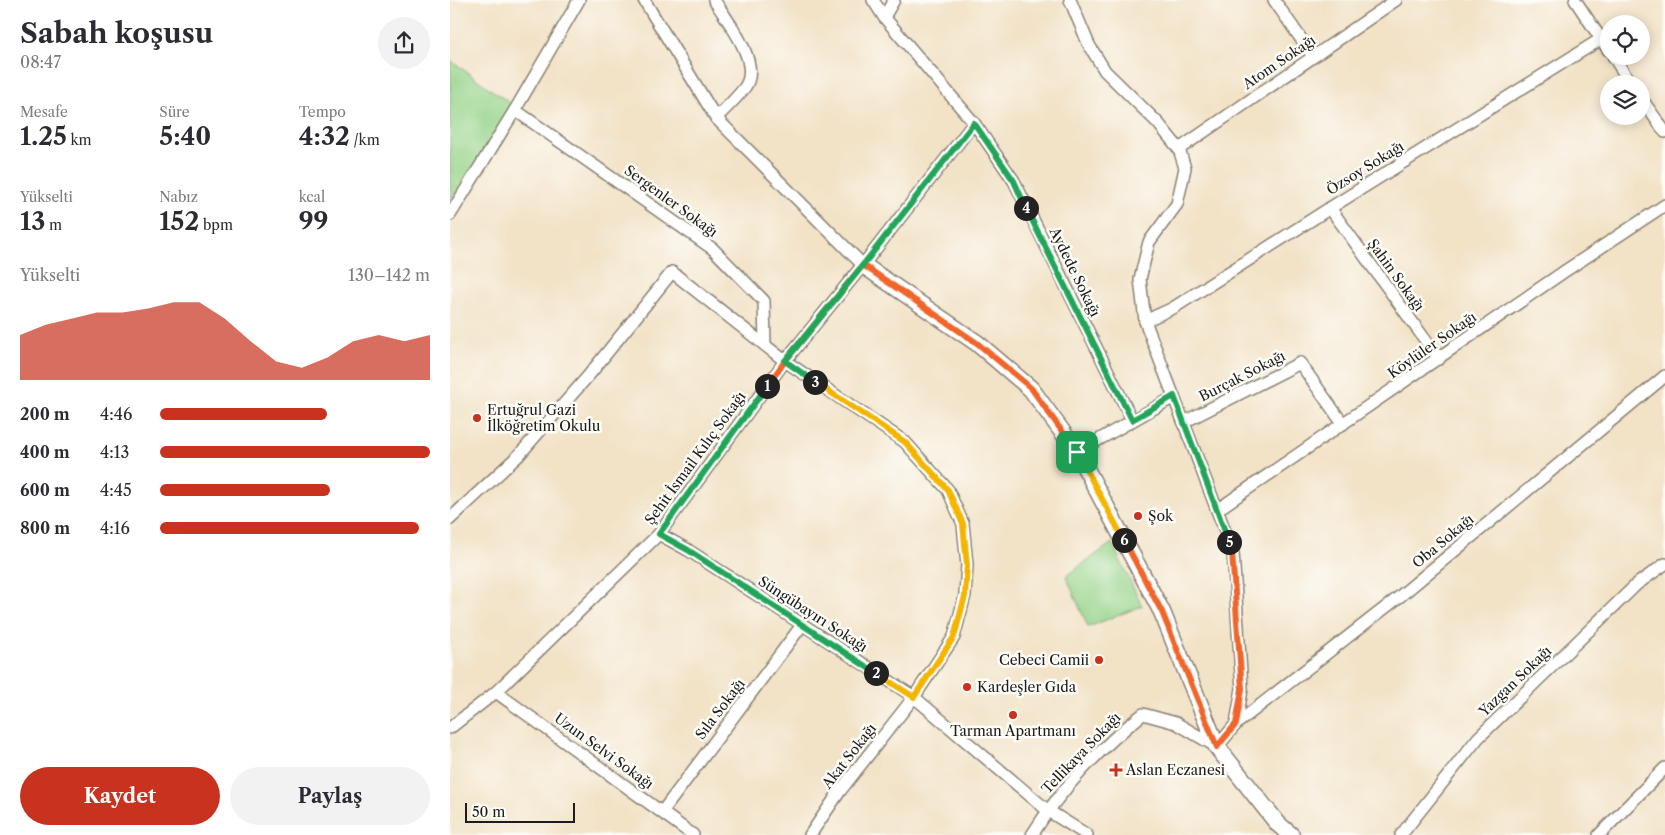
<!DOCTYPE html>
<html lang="tr">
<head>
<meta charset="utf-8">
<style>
	:root { --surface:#fff; --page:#f2f2f3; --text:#2b2b33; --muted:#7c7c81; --accent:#c8321e }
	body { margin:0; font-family:"Libre Caslon Text",serif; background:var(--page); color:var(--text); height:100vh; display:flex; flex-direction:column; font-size:19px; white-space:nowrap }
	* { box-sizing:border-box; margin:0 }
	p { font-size:16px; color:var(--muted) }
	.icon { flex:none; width:28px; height:28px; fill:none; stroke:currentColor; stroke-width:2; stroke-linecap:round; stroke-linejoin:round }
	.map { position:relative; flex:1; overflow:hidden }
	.panel { display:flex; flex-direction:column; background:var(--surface); width:450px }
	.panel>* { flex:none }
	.buttons { position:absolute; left:1150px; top:15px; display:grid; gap:10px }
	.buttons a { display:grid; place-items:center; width:50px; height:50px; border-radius:50%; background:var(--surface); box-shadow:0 2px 12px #0003; font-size:25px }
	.scale { position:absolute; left:15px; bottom:12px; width:110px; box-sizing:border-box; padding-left:5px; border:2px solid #1c1c1c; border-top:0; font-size:14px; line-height:18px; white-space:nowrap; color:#1c1c1c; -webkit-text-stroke:4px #fdfcf7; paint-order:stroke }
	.pin { position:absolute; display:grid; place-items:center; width:42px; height:42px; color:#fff; margin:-21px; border-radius:10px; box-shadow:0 2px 8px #0006 }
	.km { position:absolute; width:25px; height:25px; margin:-12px; border-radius:50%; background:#222; color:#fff; font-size:14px; line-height:25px; text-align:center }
	.round { display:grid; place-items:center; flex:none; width:52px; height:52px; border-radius:26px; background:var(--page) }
	.overview { display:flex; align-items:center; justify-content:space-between; height:85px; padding:0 20px }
	h1 { font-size:28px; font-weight:700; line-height:38px }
	.metrics { display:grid; grid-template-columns:repeat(3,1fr); gap:8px; height:85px; padding:5px 20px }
	.metrics div { display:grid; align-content:center }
	.metrics b { font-size:25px; font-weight:700 }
	.metrics small { font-size:14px; font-weight:400 }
	.metrics p { font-size:14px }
	.chart { height:140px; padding:10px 20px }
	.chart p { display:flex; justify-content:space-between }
	.chart svg { width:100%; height:90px; margin-top:5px; fill:var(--accent); opacity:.7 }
	.primary-button { display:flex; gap:10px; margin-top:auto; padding:10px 20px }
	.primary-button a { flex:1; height:58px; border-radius:30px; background:var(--accent); color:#fff; font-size:20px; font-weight:700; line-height:58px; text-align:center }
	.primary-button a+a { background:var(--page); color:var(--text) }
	ul { padding:0 20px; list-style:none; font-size:16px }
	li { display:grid; grid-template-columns:80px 60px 1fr; align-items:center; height:38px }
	li i { height:12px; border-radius:6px; background:var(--accent) }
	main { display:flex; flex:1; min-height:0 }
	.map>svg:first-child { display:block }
	.green { fill:#95d389; stroke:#587852 }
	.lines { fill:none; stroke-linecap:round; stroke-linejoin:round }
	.street-casing { stroke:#877f71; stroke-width:14 }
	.secondary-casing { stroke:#877f71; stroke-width:19 }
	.street { stroke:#fff; stroke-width:11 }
	.secondary { stroke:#fff; stroke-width:16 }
	.split-1-casing { stroke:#fff; stroke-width:10 }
	.split-2-casing { stroke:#fff; stroke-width:10 }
	.split-3-casing { stroke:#fff; stroke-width:10 }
	.split-4-casing { stroke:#fff; stroke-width:10 }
	.split-5-casing { stroke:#fff; stroke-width:10 }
	.split-6-casing { stroke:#fff; stroke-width:10 }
	.split-7-casing { stroke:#fff; stroke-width:10 }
	.split-1 { stroke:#f0652b; stroke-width:6 }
	.split-2 { stroke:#22a559; stroke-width:6 }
	.split-3 { stroke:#f5b400; stroke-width:6 }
	.split-4 { stroke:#22a559; stroke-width:6 }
	.split-5 { stroke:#22a559; stroke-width:6 }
	.split-6 { stroke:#f0652b; stroke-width:6 }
	.split-7 { stroke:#f5b400; stroke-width:6 }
	.poi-dot { fill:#c8321e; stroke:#fdfcf7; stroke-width:2 }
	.labels { text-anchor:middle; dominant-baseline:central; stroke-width:5; stroke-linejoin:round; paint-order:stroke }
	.street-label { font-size:14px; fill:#1c1c1c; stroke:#fdfcf7 }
	.poi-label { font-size:14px; fill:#1c1c1c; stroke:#fdfcf7; text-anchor:start }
</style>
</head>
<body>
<main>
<section class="panel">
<div class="overview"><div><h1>Sabah koşusu</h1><p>08:47</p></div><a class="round"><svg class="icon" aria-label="share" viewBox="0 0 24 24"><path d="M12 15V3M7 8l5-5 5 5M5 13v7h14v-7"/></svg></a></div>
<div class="metrics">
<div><p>Mesafe</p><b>1.25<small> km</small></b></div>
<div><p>Süre</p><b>5:40</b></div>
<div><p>Tempo</p><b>4:32<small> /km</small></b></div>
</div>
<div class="metrics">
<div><p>Yükselti</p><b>13<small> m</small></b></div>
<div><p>Nabız</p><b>152<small> bpm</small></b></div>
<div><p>kcal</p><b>99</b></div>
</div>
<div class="chart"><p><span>Yükselti</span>130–142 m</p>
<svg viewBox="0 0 160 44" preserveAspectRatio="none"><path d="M0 44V22L10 17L20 14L30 11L40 11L50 9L60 6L70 6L80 14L90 25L100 35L110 38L120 33L130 25L140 22L150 25L160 22V44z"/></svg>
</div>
<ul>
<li><b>200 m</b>4:46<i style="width:62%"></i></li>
<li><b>400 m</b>4:13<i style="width:100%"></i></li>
<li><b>600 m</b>4:45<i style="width:63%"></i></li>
<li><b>800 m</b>4:16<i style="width:96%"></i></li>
</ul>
<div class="primary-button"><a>Kaydet</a><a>Paylaş</a></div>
</section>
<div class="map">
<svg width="1215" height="835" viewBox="0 0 1215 835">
	<rect width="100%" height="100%" fill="#fdfcf7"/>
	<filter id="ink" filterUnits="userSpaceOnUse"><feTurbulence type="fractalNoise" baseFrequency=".02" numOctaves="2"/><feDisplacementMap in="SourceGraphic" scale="10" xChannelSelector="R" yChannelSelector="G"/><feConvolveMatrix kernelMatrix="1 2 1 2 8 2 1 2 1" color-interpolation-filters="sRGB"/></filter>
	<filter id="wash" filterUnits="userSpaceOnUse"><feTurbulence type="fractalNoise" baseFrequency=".0096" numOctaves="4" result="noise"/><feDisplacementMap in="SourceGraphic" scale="20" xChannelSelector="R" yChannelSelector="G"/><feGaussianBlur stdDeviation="1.12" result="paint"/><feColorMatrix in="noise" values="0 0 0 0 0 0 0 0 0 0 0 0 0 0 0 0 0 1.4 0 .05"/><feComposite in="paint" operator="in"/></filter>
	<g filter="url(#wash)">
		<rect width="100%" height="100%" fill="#f2e2c6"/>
		<g class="green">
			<polygon points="0,60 64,106 0,201"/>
			<polygon points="662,543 692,606 638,627 616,576"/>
		</g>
	</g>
	<g filter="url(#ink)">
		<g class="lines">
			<defs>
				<g id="street">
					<polyline points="194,0 266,118 413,265"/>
					<path d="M264 0C277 20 312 63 295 87 287 98 276 108 266 118"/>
					<polyline points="423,0 434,17 524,123 564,181 682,420"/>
					<polyline points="824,0 863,56"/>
					<polyline points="1125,0 1159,51"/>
					<polyline points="434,17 444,0"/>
					<polyline points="1163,56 1181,84"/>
					<polyline points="1191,98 1215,132"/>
					<polyline points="65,110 263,249 314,301 315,345"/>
					<polyline points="729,149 946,0"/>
					<polyline points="880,208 989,359"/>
					<polyline points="0,215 65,110 129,0"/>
					<polyline points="695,321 723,308 880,208 1151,39"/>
					<polyline points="734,422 850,363 893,424"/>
					<polyline points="627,452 724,397"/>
					<polyline points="767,510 1115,271 1215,205"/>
					<polyline points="0,519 69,455 139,375 222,272 335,361 209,534 46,692 0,728"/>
					<polyline points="209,534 238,550 464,697 597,810 637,835"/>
					<polyline points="46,692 243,835"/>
					<polyline points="786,724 949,597 1215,376"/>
					<polyline points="212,812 352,625"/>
					<polyline points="360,835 390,791 464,697 504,637 515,595 517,565 513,524 498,490 455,442 335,361 413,265 524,123"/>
					<path d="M582 835C609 791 652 746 693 714L726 723 767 747 786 724 792 689 783 552 695 321 690 279 699 242 727 204 735 168 729 149 708 123 655 71 639 45 620 0"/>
					<polyline points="951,835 1028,738 1187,584 1215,564"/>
					<polyline points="1149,835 1215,768"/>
				</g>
				<polyline id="secondary" points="413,265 527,343 581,389 627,452 712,612 767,747 828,824 841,835"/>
			</defs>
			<use href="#street" class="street-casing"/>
			<use href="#secondary" class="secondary-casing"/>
			<use href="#street" class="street"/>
			<use href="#secondary" class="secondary"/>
		</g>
	</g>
	<g class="lines" filter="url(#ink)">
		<defs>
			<polyline id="split-1" points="317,386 335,361 413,265 527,343 581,388 627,452"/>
			<polyline id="split-2" points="317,386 209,534 238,550 426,673"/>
			<polyline id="split-3" points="365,382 455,442 498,490 513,524 517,565 515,596 504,637 464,697 426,673"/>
			<polyline id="split-4" points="365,382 335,361 413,265 524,123 564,181 576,208"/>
			<polyline id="split-5" points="576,208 682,420 724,396 779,542"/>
			<polyline id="split-6" points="674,540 712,612 767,747 786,724 792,689 782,552 779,542"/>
			<polyline id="split-7" points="627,452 674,540"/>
		</defs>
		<use href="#split-1" class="split-1-casing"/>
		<use href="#split-2" class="split-2-casing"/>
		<use href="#split-3" class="split-3-casing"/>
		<use href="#split-4" class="split-4-casing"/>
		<use href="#split-5" class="split-5-casing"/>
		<use href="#split-6" class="split-6-casing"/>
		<use href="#split-7" class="split-7-casing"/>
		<use href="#split-1" class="split-1"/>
		<use href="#split-2" class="split-2"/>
		<use href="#split-3" class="split-3"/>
		<use href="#split-4" class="split-4"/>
		<use href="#split-5" class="split-5"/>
		<use href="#split-6" class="split-6"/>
		<use href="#split-7" class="split-7"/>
	</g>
	<g class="poi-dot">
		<circle cx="27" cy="418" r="5"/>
		<circle cx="688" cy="516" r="5"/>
		<circle cx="649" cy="660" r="5"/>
		<circle cx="517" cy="687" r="5"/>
		<circle cx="563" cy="715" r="5"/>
		<path d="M663.5 762.5h5v5h5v5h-5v5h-5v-5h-5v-5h5z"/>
	</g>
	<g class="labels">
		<g class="street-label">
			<text transform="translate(829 62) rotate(-34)">Atom Sokağı</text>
			<text transform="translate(915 168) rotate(-32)">Özsoy Sokağı</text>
			<text transform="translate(221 201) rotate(36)">Sergenler Sokağı</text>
			<text transform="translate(625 272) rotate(64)">Aydede Sokağı</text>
			<text transform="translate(946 275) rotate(54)">Şahin Sokağı</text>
			<text transform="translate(982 345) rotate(-35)">Köylüler Sokağı</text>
			<text transform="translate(792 376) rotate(-27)">Burçak Sokağı</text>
			<text transform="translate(245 458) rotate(-54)">Şehit İsmail Kılıç Sokağı</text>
			<text transform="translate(993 541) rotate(-40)">Oba Sokağı</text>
			<text transform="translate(363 614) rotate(33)">Süngübayırı Sokağı</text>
			<text transform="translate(1065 681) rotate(-44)">Yazgan Sokağı</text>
			<text transform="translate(270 709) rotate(-53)">Sıla Sokağı</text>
			<text transform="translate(154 751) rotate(36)">Uzun Selvi Sokağı</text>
			<text transform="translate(631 753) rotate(-46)">Tellikaya Sokağı</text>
			<text transform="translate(399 756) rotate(-52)">Akat Sokağı</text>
		</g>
		<g class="poi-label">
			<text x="37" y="410">Ertuğrul Gazi<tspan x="37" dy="16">İlköğretim Okulu</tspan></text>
			<text x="698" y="516">Şok</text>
			<text x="639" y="660" text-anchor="end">Cebeci Camii</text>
			<text x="527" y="687">Kardeşler Gıda</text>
			<text x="563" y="731" text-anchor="middle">Tarman Apartmanı</text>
			<text x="676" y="770">Aslan Eczanesi</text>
		</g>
	</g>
</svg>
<div class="buttons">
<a><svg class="icon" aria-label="locate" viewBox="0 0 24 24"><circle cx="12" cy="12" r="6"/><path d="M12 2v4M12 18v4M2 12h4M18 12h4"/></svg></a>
<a><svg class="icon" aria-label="layers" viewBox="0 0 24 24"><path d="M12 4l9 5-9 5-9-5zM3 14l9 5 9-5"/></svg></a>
</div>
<div class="scale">50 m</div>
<div class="pin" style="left:627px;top:452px;background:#1e9e55"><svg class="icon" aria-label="arrive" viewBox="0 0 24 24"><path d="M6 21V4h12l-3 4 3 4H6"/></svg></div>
<b class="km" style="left:317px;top:386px">1</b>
<b class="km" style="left:426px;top:673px">2</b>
<b class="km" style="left:365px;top:382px">3</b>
<b class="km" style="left:576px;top:208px">4</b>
<b class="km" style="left:779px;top:542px">5</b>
<b class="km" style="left:674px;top:540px">6</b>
</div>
</main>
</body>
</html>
